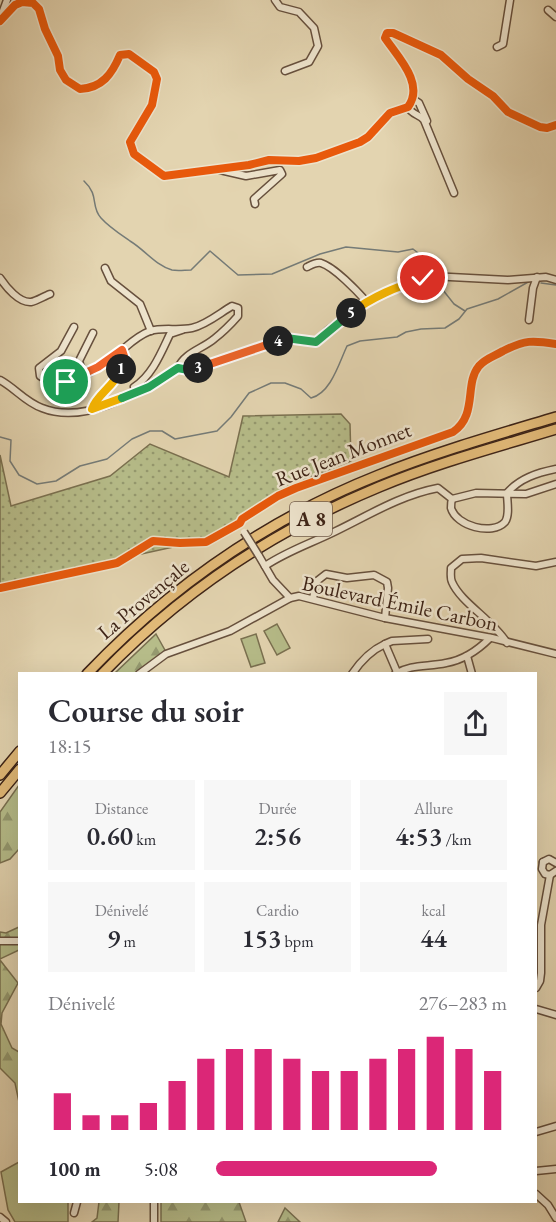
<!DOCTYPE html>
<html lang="fr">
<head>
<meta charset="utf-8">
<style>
	:root { --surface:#fff; --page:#f7f7f7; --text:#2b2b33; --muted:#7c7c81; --accent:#db2777 }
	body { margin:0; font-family:"EB Garamond",serif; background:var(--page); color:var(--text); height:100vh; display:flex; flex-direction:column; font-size:22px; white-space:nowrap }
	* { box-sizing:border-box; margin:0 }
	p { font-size:20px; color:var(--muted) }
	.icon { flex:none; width:33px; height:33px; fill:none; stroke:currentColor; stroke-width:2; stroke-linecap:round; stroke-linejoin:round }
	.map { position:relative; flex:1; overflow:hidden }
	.side { position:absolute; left:18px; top:672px; width:519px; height:531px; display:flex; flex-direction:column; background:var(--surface); border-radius:0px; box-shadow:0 6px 24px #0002 }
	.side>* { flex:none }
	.pin { position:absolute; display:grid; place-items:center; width:51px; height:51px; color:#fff; margin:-26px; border:3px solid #fff; border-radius:50%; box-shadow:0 2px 6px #0007 }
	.km { position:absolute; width:30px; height:30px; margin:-15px; border-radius:50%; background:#222; color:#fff; font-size:16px; line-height:30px; text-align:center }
	.round { display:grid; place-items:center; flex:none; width:63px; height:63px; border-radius:0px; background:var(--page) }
	.headline { display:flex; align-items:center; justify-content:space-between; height:102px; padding:0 30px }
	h1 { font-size:33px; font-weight:600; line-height:45px }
	.stats { display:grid; grid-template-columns:repeat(3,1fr); gap:9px; height:102px; padding:6px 30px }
	.stats div { display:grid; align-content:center; border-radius:0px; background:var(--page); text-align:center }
	.stats b { font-size:26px; font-weight:600 }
	.stats small { font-size:16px; font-weight:400 }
	.stats p { font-size:16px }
	.chart { height:168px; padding:12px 30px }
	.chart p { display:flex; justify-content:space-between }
	.chart svg { width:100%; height:108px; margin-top:6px; stroke:var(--accent); stroke-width:6 }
	ul { padding:0 30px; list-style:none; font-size:20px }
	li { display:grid; grid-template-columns:96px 72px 1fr; align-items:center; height:45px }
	li i { height:15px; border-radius:8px; background:var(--accent) }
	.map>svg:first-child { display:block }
	.green { fill:#b6bc89; stroke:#7a7050; stroke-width:1.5 }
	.forest { fill:url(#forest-firs); stroke:#7a7050; stroke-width:1.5 }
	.park { fill:url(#park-dots); stroke:#7a7050; stroke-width:1.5 }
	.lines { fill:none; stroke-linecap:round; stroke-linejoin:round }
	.stream { stroke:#757b77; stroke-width:1.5 }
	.minor-casing { stroke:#67503d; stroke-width:9 }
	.highway-casing { stroke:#3e2417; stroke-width:12 }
	.minor { stroke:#ede3cc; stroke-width:6 }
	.highway { stroke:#e2ba78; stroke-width:9 }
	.minor-bridge-casing { stroke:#67503d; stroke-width:9; stroke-linecap:butt }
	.minor-bridge { stroke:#ede3cc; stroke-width:6 }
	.cycleway-casing { stroke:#ede3cc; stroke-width:11 }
	.cycleway { stroke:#e8590c; stroke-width:8 }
	.split-1-casing { stroke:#fff; stroke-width:12 }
	.split-2-casing { stroke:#fff; stroke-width:12 }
	.split-3-casing { stroke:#fff; stroke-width:12 }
	.split-4-casing { stroke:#fff; stroke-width:12 }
	.split-5-casing { stroke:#fff; stroke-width:12 }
	.split-6-casing { stroke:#fff; stroke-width:12 }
	.split-1 { stroke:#f0652b; stroke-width:8 }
	.split-2 { stroke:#f5b400; stroke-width:8 }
	.split-3 { stroke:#22a559; stroke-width:8 }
	.split-4 { stroke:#f0652b; stroke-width:8 }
	.split-5 { stroke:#22a559; stroke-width:8 }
	.split-6 { stroke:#f5b400; stroke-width:8 }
	.labels { text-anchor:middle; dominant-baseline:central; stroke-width:5; stroke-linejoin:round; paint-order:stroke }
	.shield { fill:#ede3cc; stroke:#725d4d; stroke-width:1.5 }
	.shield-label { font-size:20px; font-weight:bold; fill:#3e2417 }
	.street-label { font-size:21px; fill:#3e2417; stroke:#ede3cc }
</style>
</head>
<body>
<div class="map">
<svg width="556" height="1222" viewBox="0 0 556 1222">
	<defs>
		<pattern id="forest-firs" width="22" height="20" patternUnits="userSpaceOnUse" patternTransform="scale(1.5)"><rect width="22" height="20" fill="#b6bc89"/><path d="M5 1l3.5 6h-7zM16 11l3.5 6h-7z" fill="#95996f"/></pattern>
		<pattern id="park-dots" width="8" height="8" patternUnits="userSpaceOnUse" patternTransform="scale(1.5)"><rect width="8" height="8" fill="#b6bc89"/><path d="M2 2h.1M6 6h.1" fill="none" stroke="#95996f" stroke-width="1.8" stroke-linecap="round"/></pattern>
	</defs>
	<rect width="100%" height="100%" fill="#e3d4b0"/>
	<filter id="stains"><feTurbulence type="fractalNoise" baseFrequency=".00333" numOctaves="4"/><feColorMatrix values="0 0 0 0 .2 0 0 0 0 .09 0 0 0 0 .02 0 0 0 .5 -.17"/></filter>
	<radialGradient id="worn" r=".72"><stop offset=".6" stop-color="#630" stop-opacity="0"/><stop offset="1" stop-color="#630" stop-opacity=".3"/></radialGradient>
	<g class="green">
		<polygon points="277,624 290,648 277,655 264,631"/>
		<polygon points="256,634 265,663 251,667 241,639"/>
		<polygon points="19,1162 20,1202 68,1202 68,1222 15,1222 8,1210 1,1172"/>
	</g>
	<g class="forest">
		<polygon points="156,634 166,652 135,673 114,674"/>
		<polygon points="19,785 19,849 10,859 0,863 0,812"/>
		<polygon points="19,927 19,950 0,959 0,932 6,933"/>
		<polygon points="0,960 18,983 2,1013 1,1024 12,1048 19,1052 19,1102 15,1083 0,1068"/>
		<polygon points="99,1202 119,1202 118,1222 92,1222 97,1218"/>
		<polygon points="161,1202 239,1202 246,1222 161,1222"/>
		<polygon points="285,1208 300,1222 278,1222"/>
	</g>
	<polygon class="park" points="341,414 350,424 351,461 303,480 205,540 0,585 0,455 11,506 110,476 150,444 229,477 243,416"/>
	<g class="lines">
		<g class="stream">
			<path d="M84 181C100 196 90 206 101 218 109 227 120 234 130 241 145 250 155 265 172 270 178 271 185 270 191 270L210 251 238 275 272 274 320 254 346 247 398 252 413 249 422 256 430 272"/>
			<polyline points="435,280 454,304 465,311"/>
			<polyline points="541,283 556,285"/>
			<path d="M0 437 11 440 10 461 19 475 37 484 56 481 80 466 107 459 132 439 150 431H162L175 439 217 431 231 417 249 393 271 383H285L301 389 311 398C331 393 339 363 347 346L360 341 397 337 406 332 421 329 445 328 459 319 467 309 498 299 530 281"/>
		</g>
		<defs>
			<g id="minor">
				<polyline points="275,0 280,7 299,12 314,28 318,46 309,62 285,71"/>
				<polyline points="548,10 556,17"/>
				<polyline points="0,19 7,0"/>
				<path d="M0 21 15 5 22 2 33 3 39 9 45 29 58 56 60 70 66 80 80 89C102 88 112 74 120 55L129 54 154 72 157 79 152 105 130 142 134 154 164 176 249 165 269 160 299 161 316 158 360 142 368 137 390 113 408 107C425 84 398 57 385 38L387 33H393L441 55 468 79 493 96 508 112 540 127 547 128 556 125"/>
				<polyline points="497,47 503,44 510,0"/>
				<polyline points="413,99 419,103 427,121"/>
				<path d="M408 107C412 115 419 114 424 120L454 193"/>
				<polyline points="220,170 246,176 280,170 282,174 254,199 255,204"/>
				<path d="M307 267C311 265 316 262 321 263 334 267 357 291 366 301"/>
				<polyline points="105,268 111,281 140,304 151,331"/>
				<path d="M0 278C6 287 19 303 31 302 37 301 44 296 50 294"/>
				<polyline points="529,320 533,288 537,277"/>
				<path d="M74 327 61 351 39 368 40 376C61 393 94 372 112 358 125 349 134 337 150 331 163 327 178 331 192 328 206 325 220 313 232 306L238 308V316C231 324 223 332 214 339 202 349 184 353 178 368"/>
				<polyline points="178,368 188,370 204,367 286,338 316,342 328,330 366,301 396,287 431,276 508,280 546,277 556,280"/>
				<polyline points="83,375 79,361 93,333"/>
				<path d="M0 380C15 388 25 402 42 408 87 426 141 390 178 368"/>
				<path d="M137 393 134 387C152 376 161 353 170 334L182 330"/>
				<path d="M92 409C98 392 134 373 122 350"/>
				<polyline points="452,499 476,493 526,494 556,484"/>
				<polyline points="259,556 273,580 290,598"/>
				<path d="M265 566C287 551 312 543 336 531 369 515 401 495 438 488L452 499C451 502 451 505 451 508 456 526 492 536 505 522 510 515 507 501 507 493 520 478 537 473 556 469"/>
				<path d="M0 588 117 563 153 541 180 543 206 542 240 523 242 519 278 496 296 488 453 432C478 415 464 384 479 366 486 358 495 356 503 351 525 340 532 340 556 344"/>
				<polyline points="313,598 317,581 326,574 347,578 374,575 387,582 388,588 385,618"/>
				<path d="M507 643C493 620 461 603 452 582 450 578 451 573 451 568L462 559 481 558 536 566 556 562"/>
				<polyline points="467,656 472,674"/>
				<polyline points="397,672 385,644 392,641 428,639"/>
				<polyline points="139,674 166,654 230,631 290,598 299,596 385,618 492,638 556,654"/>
				<path d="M352 674C360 662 372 650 385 644"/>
				<path d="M395 674C411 664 428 667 446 663 464 660 477 651 490 638"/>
				<polyline points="543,862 542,869 545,874 550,875 556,871"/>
				<polyline points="543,862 549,859 556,863"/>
				<polyline points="0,941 20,941"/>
				<polyline points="536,988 540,981 541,973 541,925 550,875"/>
				<polyline points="536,1009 556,1015"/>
				<polyline points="536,1132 556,1126"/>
				<polyline points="536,1171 556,1169"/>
				<polyline points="536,1194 548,1205 556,1218"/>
				<polyline points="74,1213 77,1202"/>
				<polyline points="0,1217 6,1222"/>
				<polyline points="154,1222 154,1202"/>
			</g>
			<g id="highway">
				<path d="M87 674C169 588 268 519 379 475 436 452 496 435 556 417"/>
				<path d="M102 674C180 593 275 530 379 487 436 463 497 447 556 429"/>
				<polyline points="0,775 20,751"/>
				<polyline points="0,793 20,769"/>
			</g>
		</defs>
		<use href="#minor" class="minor-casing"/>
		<use href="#highway" class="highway-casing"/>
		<use href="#minor" class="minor"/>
		<use href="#highway" class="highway"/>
		<defs>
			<polyline id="minor-bridge" points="244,532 259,556"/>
		</defs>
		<use href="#minor-bridge" class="minor-bridge-casing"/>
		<use href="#minor-bridge" class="minor-bridge"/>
		<defs>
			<g id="cycleway">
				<path d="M0 21 15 5 22 2 33 3 39 9 45 29 58 56 60 70 66 80 80 89C102 88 112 74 120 55L129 54 154 72 157 79 152 105 130 142 134 154 164 176 249 165 269 160 299 161 316 158 360 142 368 137 390 113 408 107C425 84 398 57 385 38L387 33H393L441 55 468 79 493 96 508 112 540 127 547 128 556 125"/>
				<path d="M0 588 117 563 153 541 180 543 206 542 240 523 242 519 278 496 296 488 453 432C478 415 464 384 479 366 486 358 495 356 503 351 525 340 532 340 556 344"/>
			</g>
		</defs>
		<use href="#cycleway" class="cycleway-casing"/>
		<use href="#cycleway" class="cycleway"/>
	</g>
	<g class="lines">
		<defs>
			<polyline id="split-1" points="66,382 98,367 122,350 125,359 121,369"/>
			<path id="split-2" d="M121 369C114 387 97 394 92 409L122 398"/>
			<polyline id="split-3" points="122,398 149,387 178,368 188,370 198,368"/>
			<polyline id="split-4" points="198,368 278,341"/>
			<polyline id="split-5" points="278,341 286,338 316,342 351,313"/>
			<path id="split-6" d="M351 313C373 296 397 287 423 278"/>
		</defs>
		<use href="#split-1" class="split-1-casing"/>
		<use href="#split-2" class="split-2-casing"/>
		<use href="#split-3" class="split-3-casing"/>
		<use href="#split-4" class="split-4-casing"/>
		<use href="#split-5" class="split-5-casing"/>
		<use href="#split-6" class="split-6-casing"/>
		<use href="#split-1" class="split-1"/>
		<use href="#split-2" class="split-2"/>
		<use href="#split-3" class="split-3"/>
		<use href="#split-4" class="split-4"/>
		<use href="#split-5" class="split-5"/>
		<use href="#split-6" class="split-6"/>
	</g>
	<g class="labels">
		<rect class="shield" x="290" y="502" width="42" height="34" rx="4.5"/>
		<g class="shield-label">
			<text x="311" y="519">A 8</text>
		</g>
		<g class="street-label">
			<text transform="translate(343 454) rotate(-21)">Rue Jean Monnet</text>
			<text transform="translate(143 599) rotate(-40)">La Provençale</text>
			<text transform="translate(400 603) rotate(12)">Boulevard Émile Carbon</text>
		</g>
	</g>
	<rect width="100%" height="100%" filter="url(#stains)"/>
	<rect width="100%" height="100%" fill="url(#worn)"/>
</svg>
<div class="pin" style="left:66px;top:382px;background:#1e9e55"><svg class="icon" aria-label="arrive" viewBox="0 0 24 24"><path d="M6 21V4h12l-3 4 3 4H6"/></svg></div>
<div class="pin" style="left:423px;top:278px;background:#d93025"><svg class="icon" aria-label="check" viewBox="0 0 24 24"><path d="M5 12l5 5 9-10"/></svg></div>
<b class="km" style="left:121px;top:369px">1</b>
<b class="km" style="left:198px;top:368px">3</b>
<b class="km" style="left:278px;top:341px">4</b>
<b class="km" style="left:351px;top:313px">5</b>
<section class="side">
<div class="headline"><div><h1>Course du soir</h1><p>18:15</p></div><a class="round"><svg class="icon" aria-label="share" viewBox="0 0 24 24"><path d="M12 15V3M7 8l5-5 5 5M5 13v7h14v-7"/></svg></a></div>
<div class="stats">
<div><p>Distance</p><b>0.60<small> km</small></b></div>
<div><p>Durée</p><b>2:56</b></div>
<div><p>Allure</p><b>4:53<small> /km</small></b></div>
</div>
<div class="stats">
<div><p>Dénivelé</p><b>9<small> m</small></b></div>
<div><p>Cardio</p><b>153<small> bpm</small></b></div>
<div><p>kcal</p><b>44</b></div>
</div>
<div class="chart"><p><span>Dénivelé</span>276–283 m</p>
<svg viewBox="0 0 160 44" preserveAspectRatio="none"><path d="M5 44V29M15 44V38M25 44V38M35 44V33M45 44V24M55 44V15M65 44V11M75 44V11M85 44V15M95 44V20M105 44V20M115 44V15M125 44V11M135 44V6M145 44V11M155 44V20"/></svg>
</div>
<ul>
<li><b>100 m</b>5:08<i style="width:76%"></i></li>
</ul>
</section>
</div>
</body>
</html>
